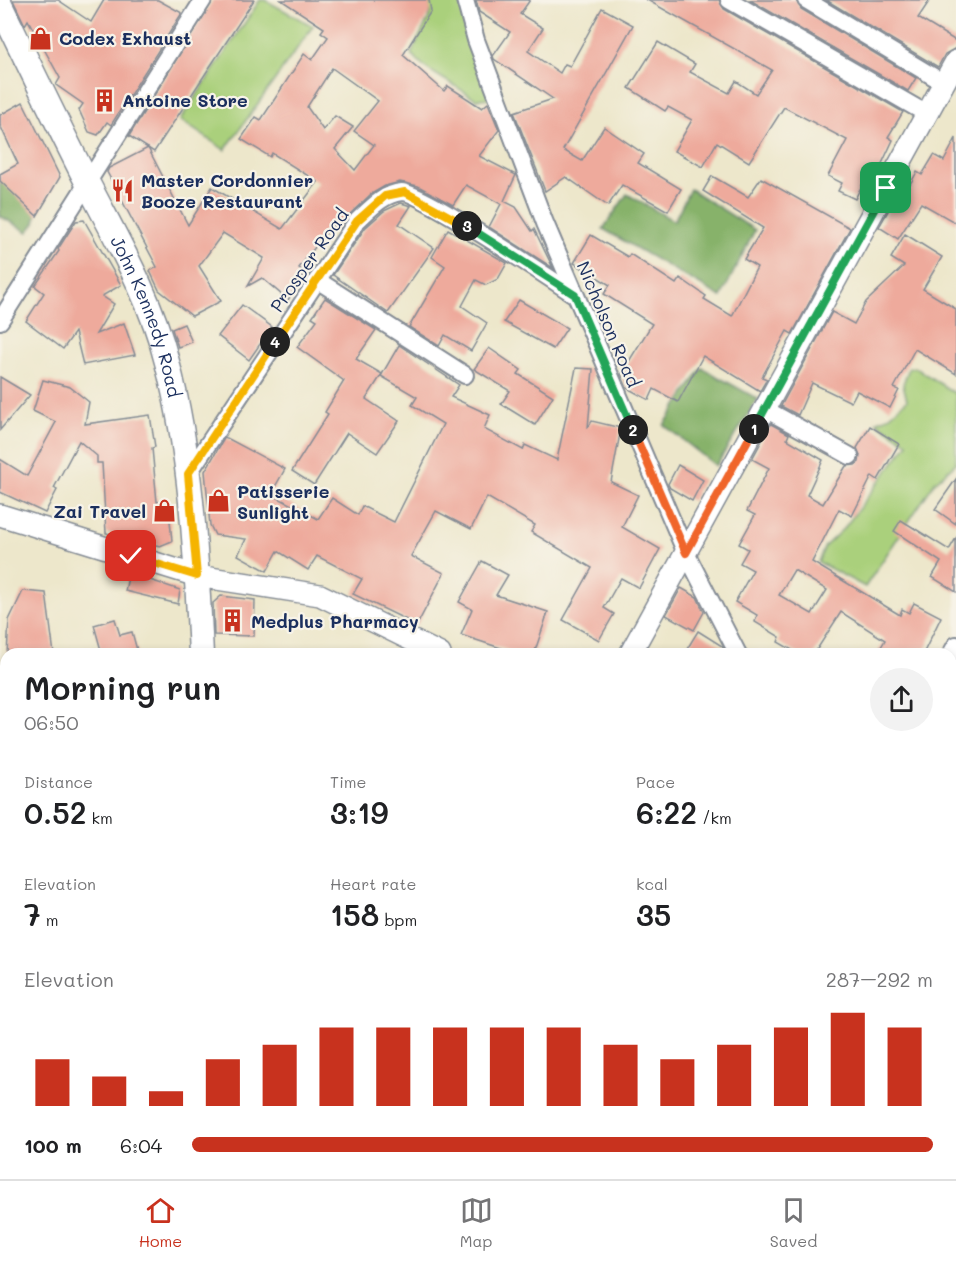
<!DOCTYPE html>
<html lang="en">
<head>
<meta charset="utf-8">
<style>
	:root { --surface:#fff; --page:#f2f2f2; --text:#202124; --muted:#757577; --line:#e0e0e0; --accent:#c8321e }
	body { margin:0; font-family:Mali,sans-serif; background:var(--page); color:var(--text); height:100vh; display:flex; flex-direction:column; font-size:22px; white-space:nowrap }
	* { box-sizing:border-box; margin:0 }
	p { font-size:20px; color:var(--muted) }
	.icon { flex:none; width:33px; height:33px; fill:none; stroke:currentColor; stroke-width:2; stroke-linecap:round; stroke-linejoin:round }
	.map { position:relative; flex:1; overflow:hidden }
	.drawer { position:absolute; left:0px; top:648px; width:957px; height:531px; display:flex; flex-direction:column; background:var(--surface); border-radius:18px 18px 0 0; box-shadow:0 3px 9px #0003 }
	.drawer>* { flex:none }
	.pin { position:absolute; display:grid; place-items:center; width:51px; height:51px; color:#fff; margin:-26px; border-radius:12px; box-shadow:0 3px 9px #0006 }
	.km { position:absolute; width:30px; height:30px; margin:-15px; border-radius:50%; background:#222; color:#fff; font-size:16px; line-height:30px; text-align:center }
	.round { display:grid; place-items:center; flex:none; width:63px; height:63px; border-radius:32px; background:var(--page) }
	.summary { display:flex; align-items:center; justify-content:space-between; height:102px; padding:0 24px }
	h1 { font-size:33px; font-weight:600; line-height:45px }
	.metrics { display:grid; grid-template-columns:repeat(3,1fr); gap:9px; height:102px; padding:6px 24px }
	.metrics div { display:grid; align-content:center }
	.metrics b { font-size:30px; font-weight:600 }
	.metrics small { font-size:16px; font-weight:400 }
	.metrics p { font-size:16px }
	.chart { height:168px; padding:12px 24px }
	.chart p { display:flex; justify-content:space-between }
	.chart svg { width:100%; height:108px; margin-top:6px; stroke:var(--accent); stroke-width:6 }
	ul { padding:0 24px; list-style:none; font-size:20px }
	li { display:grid; grid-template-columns:96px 72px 1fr; align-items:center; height:45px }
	li i { height:15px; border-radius:8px; background:var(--accent) }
	.dock { display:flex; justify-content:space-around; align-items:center; height:84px; border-top:2px solid var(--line); background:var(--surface); font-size:16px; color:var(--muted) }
	.dock a { display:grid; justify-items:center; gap:3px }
	.dock .active { color:var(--accent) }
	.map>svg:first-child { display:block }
	.green { fill:#aad07b; stroke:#62806c; stroke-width:1.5 }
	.forest { fill:#87b26b; stroke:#517064; stroke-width:1.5 }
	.building { fill:#eeaa9c; fill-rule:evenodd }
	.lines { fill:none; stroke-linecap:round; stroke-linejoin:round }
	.minor-casing { stroke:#848b94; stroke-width:20 }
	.tertiary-casing { stroke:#848b94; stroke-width:24 }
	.secondary-casing { stroke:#848b94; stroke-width:27 }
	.minor { stroke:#fff; stroke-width:16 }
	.tertiary { stroke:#fff; stroke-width:21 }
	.secondary { stroke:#fff; stroke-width:24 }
	.split-1-casing { stroke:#fff; stroke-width:12 }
	.split-2-casing { stroke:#fff; stroke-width:12 }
	.split-3-casing { stroke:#fff; stroke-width:12 }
	.split-4-casing { stroke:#fff; stroke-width:12 }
	.split-5-casing { stroke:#fff; stroke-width:12 }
	.split-1 { stroke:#22a559; stroke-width:8 }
	.split-2 { stroke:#f0652b; stroke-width:8 }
	.split-3 { stroke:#22a559; stroke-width:8 }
	.split-4 { stroke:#f5b400; stroke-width:8 }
	.split-5 { stroke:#f5b400; stroke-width:8 }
	.labels { text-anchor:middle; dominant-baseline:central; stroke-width:4.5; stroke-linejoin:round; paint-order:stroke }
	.poi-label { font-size:18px; font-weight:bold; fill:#1b2f5e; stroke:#f7f3e8; text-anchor:start }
	.street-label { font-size:18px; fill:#1b2f5e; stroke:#f7f3e8 }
</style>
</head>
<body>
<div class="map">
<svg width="956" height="1179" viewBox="0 0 956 1179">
	<rect width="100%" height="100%" fill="#f7f3e8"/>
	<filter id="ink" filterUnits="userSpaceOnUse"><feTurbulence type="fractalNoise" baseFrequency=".0167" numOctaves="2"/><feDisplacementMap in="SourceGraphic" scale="12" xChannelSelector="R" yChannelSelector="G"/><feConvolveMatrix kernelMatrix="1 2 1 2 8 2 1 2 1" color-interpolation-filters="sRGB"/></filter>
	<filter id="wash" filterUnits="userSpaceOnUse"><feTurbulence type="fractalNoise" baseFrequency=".008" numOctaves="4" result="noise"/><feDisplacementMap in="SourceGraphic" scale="24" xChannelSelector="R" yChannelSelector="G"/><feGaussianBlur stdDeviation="1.35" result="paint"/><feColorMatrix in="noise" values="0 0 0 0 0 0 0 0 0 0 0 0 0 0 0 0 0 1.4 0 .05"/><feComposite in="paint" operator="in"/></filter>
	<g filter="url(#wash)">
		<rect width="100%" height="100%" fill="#ede7cb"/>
		<g class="green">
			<polygon points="260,0 265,0 313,26 225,150 180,120"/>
			<polygon points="432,0 460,0 493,98 476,99 427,69 411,54 431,13 429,7"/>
			<polygon points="909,368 916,368 956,394 956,463 935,482 865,587 818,562 825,546 845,527 908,443 876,422 888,417 907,400 903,384"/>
		</g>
		<g class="forest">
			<polygon points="0,178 39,207 35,223 28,232 0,216"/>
			<polygon points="690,189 755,230 721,297 603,229 627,194 674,221"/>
			<polygon points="702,368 758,399 716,466 664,425"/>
			<polygon points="0,822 6,824 6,889 0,888"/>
			<polygon points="0,1056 6,1057 6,1116 0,1113"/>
		</g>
		<g id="blocks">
			<g class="building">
				<polygon points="13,0 58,0 91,22 104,0 158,0 182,13 111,125 107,122 98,135 89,132 79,110 83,104 56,85 60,78 28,20 25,25"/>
				<polygon points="213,0 254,0 154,152 129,136"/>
				<path d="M281 0H429L431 11 403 55 444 91 448 86 482 108 488 103 499 130 479 156 516 175 504 201 516 207 532 231 534 229 553 268 489 227 501 204 466 185 453 205 418 186 400 182 385 186 371 194 350 214 338 230 332 225 299 268 305 273 288 300 262 278 248 286 264 258 223 233 199 266 221 301 192 316 159 290 150 271 157 267 107 172 109 168 148 148 188 225 212 187 282 229 318 182 272 153 270 157 241 139 256 117 261 120 304 54 312 60 328 37 321 32 324 28ZM332 68 378 101 354 131 374 145 355 170 335 149 353 127 335 116 323 130 307 107Z"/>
				<polygon points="476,0 530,0 520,14 543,28 528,51 560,73 565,64 570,66 602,8 633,25 563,150 582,161 604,127 644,154 638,163 681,189 668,211 622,185 608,206 566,177 545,191 514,112 553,99 494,59 493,56 510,32 479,12"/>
				<polygon points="647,0 719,0 724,9 903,112 888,137 893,140 872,185 864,181 855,199 838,191 842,183 828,176 847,140 784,107 749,162 717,142 703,167 674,151 692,120 668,107 665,111 629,88 658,42 695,64 690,72 729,93 736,81 756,94 772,70"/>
				<polygon points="750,0 796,0 801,9 916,78 908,91"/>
				<polygon points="826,0 930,0 918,18 956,41 956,48 945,54 938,67"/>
				<polygon points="23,102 60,177 37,216 0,181 0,174 18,164 0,125 0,115"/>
				<polygon points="956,138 956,223 921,203 898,239 879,227 891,206 896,209 917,172 922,175 934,155 944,161"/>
				<polygon points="712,176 748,197 761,178 850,228 792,334 787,331 762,377 767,379 760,391 703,356 678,402 654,389 649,400 627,388 621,374 652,324 604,294 610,285 574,263 591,235 628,257 630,254 676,284 680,278 706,296 704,299 732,316 757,267 744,259 763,228 703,191"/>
				<polygon points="401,203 411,206 399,224 434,248 388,313 333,275 365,228 384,211"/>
				<polygon points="84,220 121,285 102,296 114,304 96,334 124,323 135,355 83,365 75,332 63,349 26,321 44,293 35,286 59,251 58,249 76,221"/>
				<polygon points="448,229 507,263 498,279 486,285 476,280 462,306 487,323 471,351 445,335 439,346 409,327 445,266 432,257"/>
				<polygon points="905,234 942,257 923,289 956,309 956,374 915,349 894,388 899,390 890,408 857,391 851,402 812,383 798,415 781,406 832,312 854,324 866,302 904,266 891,258"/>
				<polygon points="325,298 376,330 356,359 382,374 366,399 399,421 377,453 347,433 314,485 292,471 328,414 325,412 344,381 297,347 317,320 312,317"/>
				<polygon points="519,300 567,328 553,349 504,322"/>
				<polygon points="242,305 272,327 249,360 218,336"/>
				<polygon points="184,324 192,342 178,347 172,329"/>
				<polygon points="399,345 459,385 451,397 490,415 484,429 523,450 525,445 557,460 576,368 593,369 588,428 592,421 621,428 611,482 638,495 622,527 660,549 639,588 621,578 604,608 614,614 599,640 563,620 592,568 531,532 535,525 487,497 471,529 436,511 411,556 444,573 417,625 353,594 362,579 317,556 308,570 278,551 267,571 238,555 246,539 215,535 210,525 205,471 225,437 285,469 271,494 318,519 332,498 358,515 362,506 394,522 443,424 412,405 417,397 381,376"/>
				<polygon points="489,348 521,370 518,374 553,396 535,425 501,404 510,391 474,369"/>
				<polygon points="0,377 30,395 0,430"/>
				<polygon points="43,380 70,387 89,402 85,424 150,415 155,447 152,448 157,502 168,501 172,541 160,546 106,533 102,463 97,463 97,456 79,441 54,488 57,490 45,513 0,492 0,459 27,476 56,422 33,411"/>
				<path d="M771 424 789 434 787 439 823 460 807 495 823 504 846 466 855 465 859 462 860 455 857 448 870 426 899 444 878 480 872 476 852 516 839 509 812 562 900 615 902 609 909 613 914 603 941 617 923 654H877L885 640 841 612 814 654H799L778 642 780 637 755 622 757 615 735 602 753 570 740 563 748 549 739 544 755 515 747 511 769 468 752 459ZM794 570 827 590 812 614 779 595Z"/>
				<polygon points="678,465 703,480 692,501 670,488 668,484"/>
				<polygon points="956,479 956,524 935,509"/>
				<polygon points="901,520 949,550 956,538 956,592 932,577 941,562 894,531"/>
				<polygon points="482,561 508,575 496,595 548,612 534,654 519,654 461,635 472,609 459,602"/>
				<polygon points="129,573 180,590 178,604 125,591"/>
				<polygon points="681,588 697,597 704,612 694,630 666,615"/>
				<polygon points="23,591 46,593 54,654 7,654 9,620"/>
				<polygon points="221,596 255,600 254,636 214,635 213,603"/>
				<polygon points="115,619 120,635 132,632 138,654 102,654 94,625"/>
				<polygon points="698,631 722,646 726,654 684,654"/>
			</g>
		</g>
	</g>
	<g filter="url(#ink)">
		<use href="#blocks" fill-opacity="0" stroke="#848b94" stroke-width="1.5"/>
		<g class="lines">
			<defs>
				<g id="minor">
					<polyline points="465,0 476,40 545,223 686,553 738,654"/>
					<polyline points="729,0 927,114"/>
					<polyline points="806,0 944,83"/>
					<polyline points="317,280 465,375"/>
					<polyline points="0,321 203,0"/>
					<polyline points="765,409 850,456"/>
					<path d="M188 474 357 221C371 208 383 194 402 192 420 191 551 279 575 295"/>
					<polyline points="951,654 956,645"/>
					<polyline points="0,727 6,728"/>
					<polyline points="951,873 956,877"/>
					<polyline points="951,1034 956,1038"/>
					<polyline points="0,1128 6,1130"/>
					<polyline points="951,1172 956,1174"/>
					<polyline points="146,1173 167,1179"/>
					<polyline points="518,1179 525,1173"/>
					<polyline points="536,1179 546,1173"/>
				</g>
				<g id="tertiary">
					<polyline points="0,515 197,576 320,595 440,654"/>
					<polyline points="630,654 956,61"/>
					<polyline points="951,832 956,834"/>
				</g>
				<g id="secondary">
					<path id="s1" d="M0 5C29 65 58 125 88 184 118 242 151 298 167 362 192 457 196 556 201 654"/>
					<polyline points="220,1179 220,1173"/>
				</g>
			</defs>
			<use href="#minor" class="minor-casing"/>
			<use href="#tertiary" class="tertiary-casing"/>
			<use href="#secondary" class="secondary-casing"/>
			<use href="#minor" class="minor"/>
			<use href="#tertiary" class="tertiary"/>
			<use href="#secondary" class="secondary"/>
		</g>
	</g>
	<g class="lines" filter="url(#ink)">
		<defs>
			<polyline id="split-1" points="754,429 886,188"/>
			<polyline id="split-2" points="633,430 686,553 754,429"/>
			<polyline id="split-3" points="467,226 575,295 633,430"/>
			<polyline id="split-4" points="275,342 357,221 385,196 405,192 467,226"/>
			<polyline id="split-5" points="131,556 197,576 188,474 275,342"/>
		</defs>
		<use href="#split-1" class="split-1-casing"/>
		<use href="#split-2" class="split-2-casing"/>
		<use href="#split-3" class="split-3-casing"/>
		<use href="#split-4" class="split-4-casing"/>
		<use href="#split-5" class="split-5-casing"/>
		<use href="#split-1" class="split-1"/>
		<use href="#split-2" class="split-2"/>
		<use href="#split-3" class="split-3"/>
		<use href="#split-4" class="split-4"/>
		<use href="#split-5" class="split-5"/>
	</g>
	<defs>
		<symbol id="shop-bare" viewBox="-9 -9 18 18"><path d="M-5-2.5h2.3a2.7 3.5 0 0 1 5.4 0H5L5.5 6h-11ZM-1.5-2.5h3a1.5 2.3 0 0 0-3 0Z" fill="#c8321e" stroke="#f7f3e8" stroke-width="2.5" paint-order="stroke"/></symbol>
		<symbol id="building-bare" viewBox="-9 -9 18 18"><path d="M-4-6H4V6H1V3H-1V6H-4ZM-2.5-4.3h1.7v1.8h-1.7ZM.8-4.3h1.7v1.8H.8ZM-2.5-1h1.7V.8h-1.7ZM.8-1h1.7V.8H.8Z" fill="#c8321e" stroke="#f7f3e8" stroke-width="2.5" paint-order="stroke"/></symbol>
		<symbol id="restaurant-bare" viewBox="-9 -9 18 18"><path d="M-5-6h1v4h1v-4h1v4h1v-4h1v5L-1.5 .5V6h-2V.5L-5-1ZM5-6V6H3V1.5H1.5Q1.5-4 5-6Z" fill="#c8321e" stroke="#f7f3e8" stroke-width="2.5" paint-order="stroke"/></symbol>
	</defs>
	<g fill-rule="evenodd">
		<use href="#shop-bare" x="24" y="22" width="33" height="33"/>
		<use href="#building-bare" x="88" y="84" width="33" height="33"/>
		<use href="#restaurant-bare" x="106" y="174" width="33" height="33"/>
		<use href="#shop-bare" x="202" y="484" width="33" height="33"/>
		<use href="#shop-bare" x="148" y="494" width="33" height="33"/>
		<use href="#building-bare" x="216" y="604" width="33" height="33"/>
	</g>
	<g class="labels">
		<g class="poi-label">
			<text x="59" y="38">Codex Exhaust</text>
			<text x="122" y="100">Antoine Store</text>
			<text x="141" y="180">Master Cordonnier<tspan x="141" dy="21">Booze Restaurant</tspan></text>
			<text x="237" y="491">Patisserie<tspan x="237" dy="21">Sunlight</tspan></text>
			<text x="146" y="511" text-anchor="end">Zai Travel</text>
			<text x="251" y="621">Medplus Pharmacy</text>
		</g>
		<g class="street-label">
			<text transform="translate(309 260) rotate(-55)">Prosper Road</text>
			<text stroke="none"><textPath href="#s1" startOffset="345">John Kennedy Road</textPath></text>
			<text transform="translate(609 324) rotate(67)">Nicholson Road</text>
		</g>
	</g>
</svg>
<div class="pin" style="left:886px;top:188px;background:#1e9e55"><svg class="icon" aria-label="arrive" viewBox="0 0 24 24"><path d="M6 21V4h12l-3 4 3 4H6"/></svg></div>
<div class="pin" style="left:131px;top:556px;background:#d93025"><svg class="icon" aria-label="check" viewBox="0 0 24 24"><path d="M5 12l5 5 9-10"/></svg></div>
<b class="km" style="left:754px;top:429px">1</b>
<b class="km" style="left:633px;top:430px">2</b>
<b class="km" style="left:467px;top:226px">3</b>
<b class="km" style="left:275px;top:342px">4</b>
<section class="drawer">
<div class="summary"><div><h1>Morning run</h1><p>06:50</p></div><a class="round"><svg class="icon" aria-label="share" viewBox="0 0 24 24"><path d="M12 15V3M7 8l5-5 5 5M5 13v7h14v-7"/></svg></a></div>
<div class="metrics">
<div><p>Distance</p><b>0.52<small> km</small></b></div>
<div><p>Time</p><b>3:19</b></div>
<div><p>Pace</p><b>6:22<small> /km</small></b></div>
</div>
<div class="metrics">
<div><p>Elevation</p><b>7<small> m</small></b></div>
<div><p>Heart rate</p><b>158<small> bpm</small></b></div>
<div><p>kcal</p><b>35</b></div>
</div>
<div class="chart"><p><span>Elevation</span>287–292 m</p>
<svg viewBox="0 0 160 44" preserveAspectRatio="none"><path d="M5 44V25M15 44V32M25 44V38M35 44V25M45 44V19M55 44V12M65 44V12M75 44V12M85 44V12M95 44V12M105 44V19M115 44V25M125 44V19M135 44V12M145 44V6M155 44V12"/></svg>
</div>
<ul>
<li><b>100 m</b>6:04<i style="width:100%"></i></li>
</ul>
</section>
</div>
<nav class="dock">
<a class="active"><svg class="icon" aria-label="home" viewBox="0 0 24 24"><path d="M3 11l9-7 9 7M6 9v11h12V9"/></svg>Home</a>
<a><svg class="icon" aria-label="map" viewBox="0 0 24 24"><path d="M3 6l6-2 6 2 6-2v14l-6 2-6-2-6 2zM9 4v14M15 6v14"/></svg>Map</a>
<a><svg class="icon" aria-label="saved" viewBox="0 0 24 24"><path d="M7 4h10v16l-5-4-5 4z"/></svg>Saved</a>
</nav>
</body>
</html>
